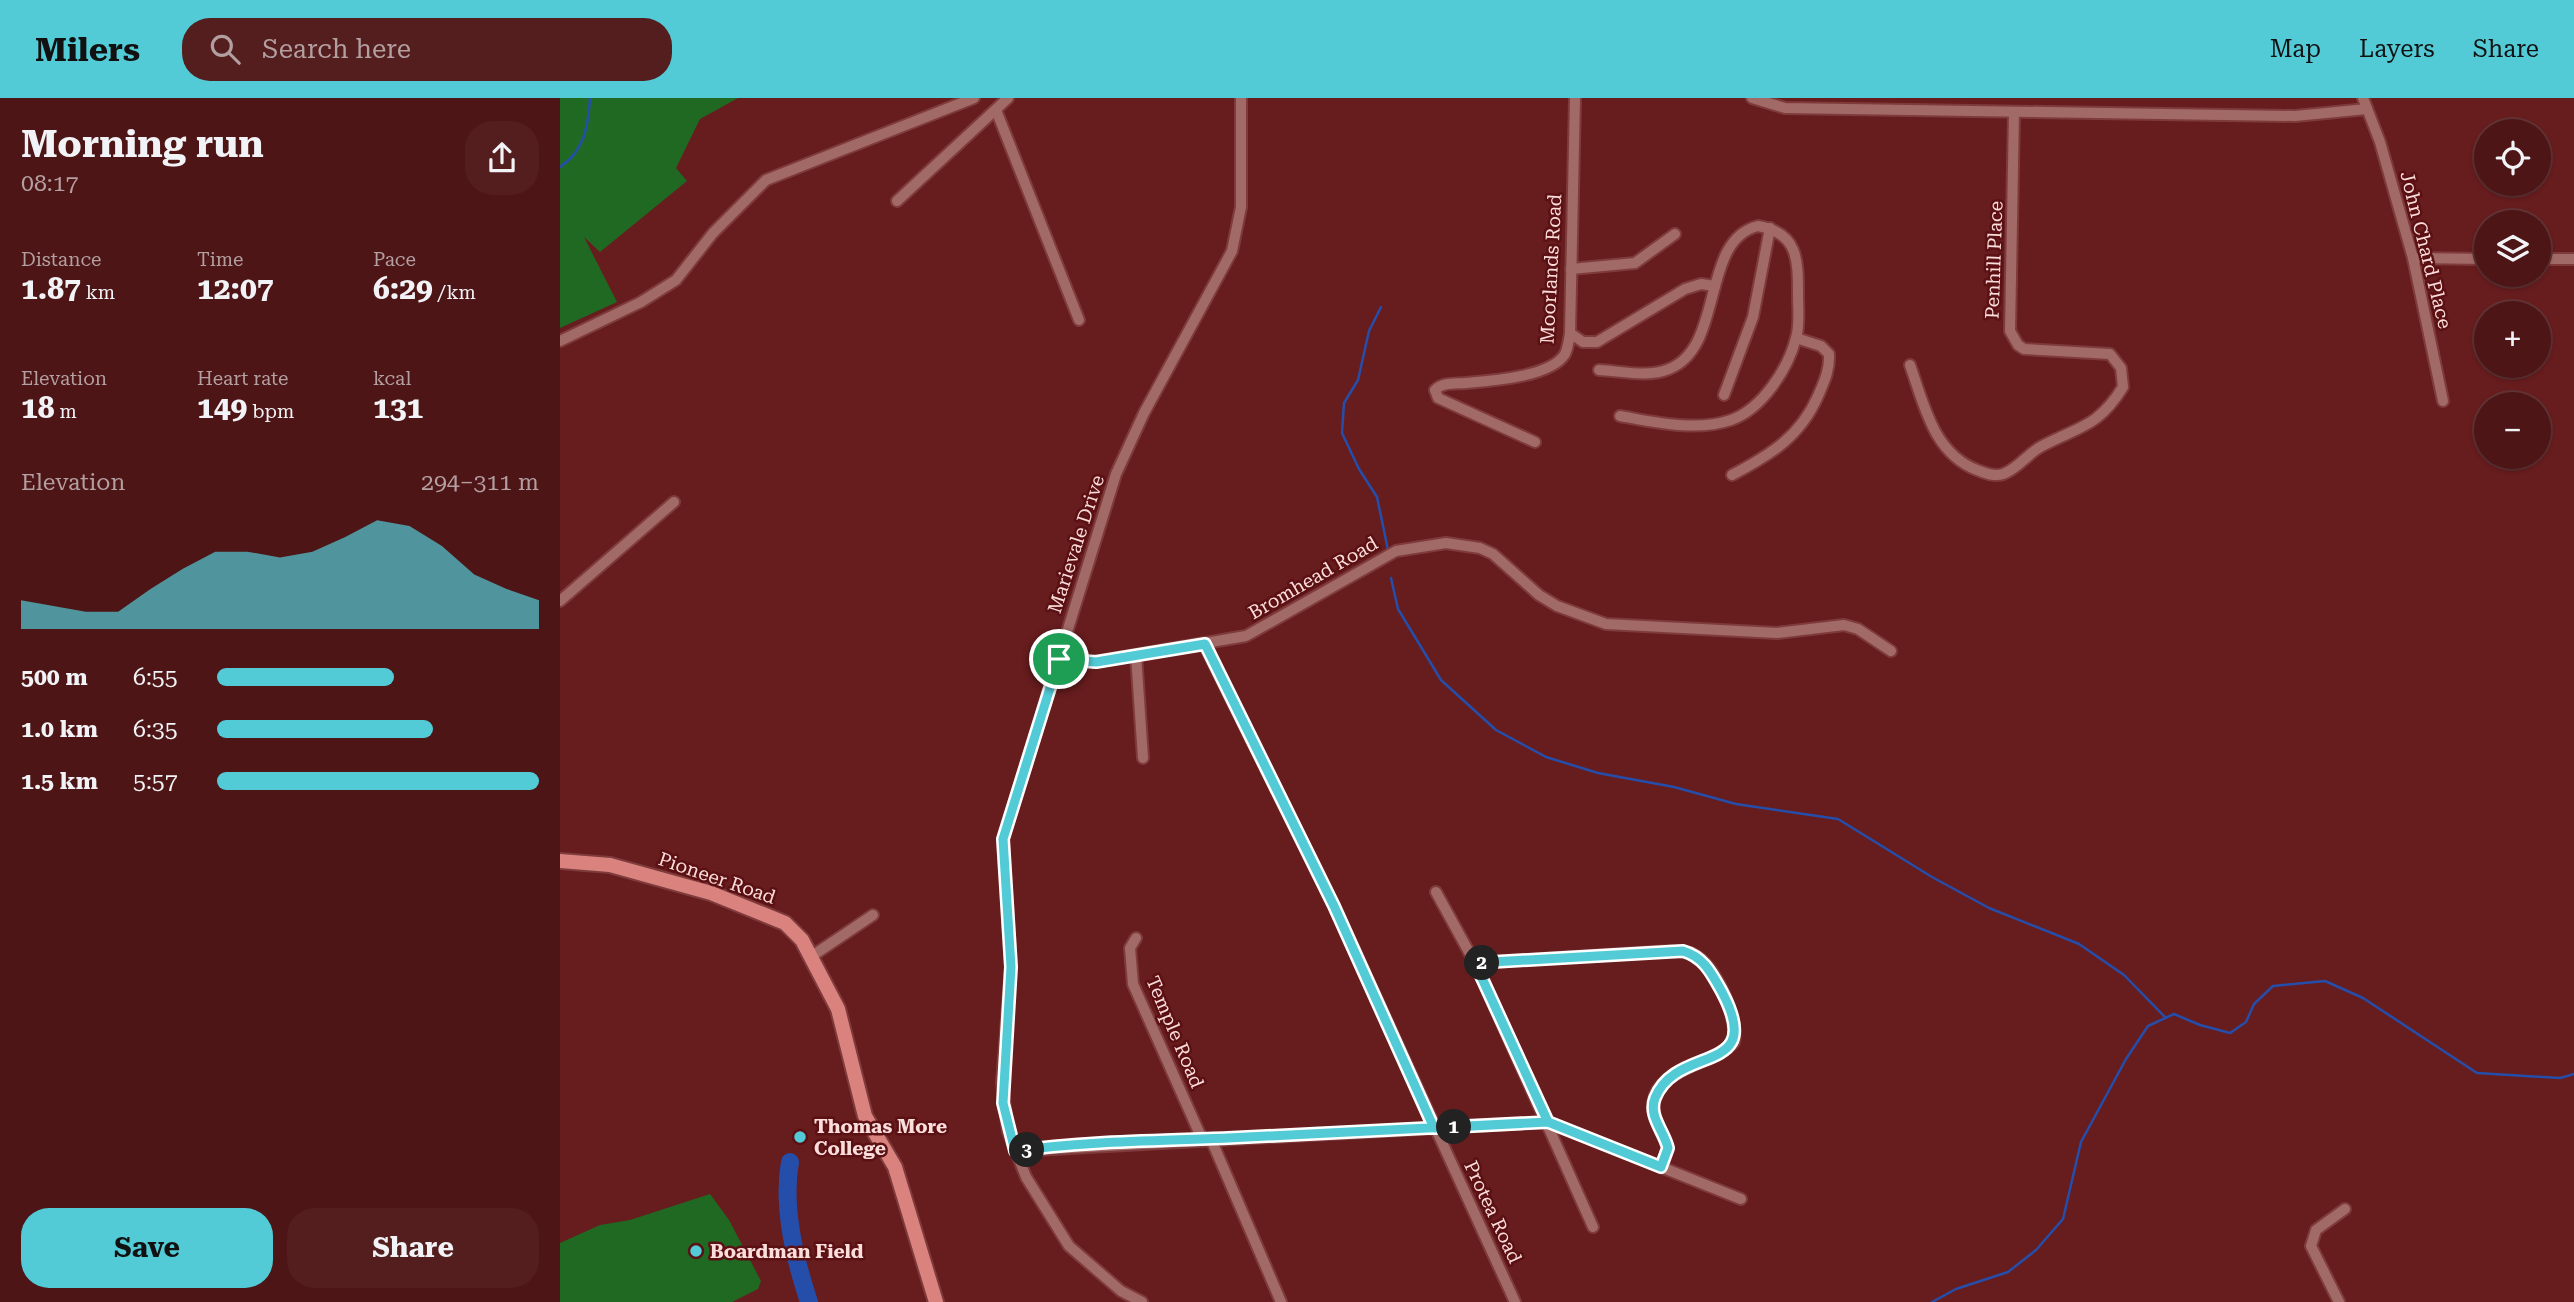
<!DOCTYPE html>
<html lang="en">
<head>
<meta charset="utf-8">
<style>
	:root { --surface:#4d1516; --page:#541e1f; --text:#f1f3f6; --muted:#b39fa1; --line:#643435; --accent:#52cbd7 }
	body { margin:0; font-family:"Roboto Serif",serif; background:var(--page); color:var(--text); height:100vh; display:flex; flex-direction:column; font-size:26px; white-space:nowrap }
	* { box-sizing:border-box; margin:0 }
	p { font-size:23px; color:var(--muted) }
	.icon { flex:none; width:38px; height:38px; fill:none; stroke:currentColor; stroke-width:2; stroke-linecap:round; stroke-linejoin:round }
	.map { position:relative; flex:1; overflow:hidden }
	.drawer { display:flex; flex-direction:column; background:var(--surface); width:560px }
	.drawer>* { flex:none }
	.tools { position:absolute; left:1914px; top:21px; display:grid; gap:14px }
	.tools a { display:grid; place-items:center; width:77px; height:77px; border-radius:50%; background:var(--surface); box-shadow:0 2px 5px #0004,0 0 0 2px var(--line); font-size:35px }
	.pin { position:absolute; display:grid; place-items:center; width:60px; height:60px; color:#fff; margin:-30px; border:4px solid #fff; border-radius:50%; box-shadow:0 2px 7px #0007 }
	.km { position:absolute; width:35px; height:35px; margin:-18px; border-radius:50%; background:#222; color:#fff; font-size:19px; line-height:35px; text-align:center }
	.round { display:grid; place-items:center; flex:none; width:74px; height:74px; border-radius:28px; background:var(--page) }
	.headline { display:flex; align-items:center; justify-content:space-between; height:119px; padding:0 21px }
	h1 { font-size:38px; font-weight:700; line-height:52px }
	.figures { display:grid; grid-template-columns:repeat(3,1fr); gap:10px; height:119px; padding:7px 21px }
	.figures div { display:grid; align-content:center }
	.figures b { font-size:30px; font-weight:700 }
	.figures small { font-size:19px; font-weight:400 }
	.figures p { font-size:19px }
	.chart { height:196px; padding:14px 21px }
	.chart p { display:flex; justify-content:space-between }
	.chart svg { width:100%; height:126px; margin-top:7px; fill:var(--accent); opacity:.7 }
	.button { display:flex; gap:14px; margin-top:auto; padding:14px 21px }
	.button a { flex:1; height:80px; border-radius:28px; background:var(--accent); color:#111; font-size:28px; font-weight:700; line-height:80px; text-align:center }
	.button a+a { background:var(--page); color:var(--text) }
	ul { padding:0 21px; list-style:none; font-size:23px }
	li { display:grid; grid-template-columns:112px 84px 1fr; align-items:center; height:52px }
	li i { height:18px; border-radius:9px; background:var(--accent) }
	header { display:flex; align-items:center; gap:42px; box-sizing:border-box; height:98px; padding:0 35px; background:var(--accent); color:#111 }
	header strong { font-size:33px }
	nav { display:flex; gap:38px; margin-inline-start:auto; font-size:24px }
	.search { width:490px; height:63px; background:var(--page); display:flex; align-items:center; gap:18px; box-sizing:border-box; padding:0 24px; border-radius:28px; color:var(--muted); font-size:26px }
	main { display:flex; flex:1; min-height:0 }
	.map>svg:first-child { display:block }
	.green { fill:#206923 }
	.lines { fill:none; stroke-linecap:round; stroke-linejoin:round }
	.stream { stroke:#254eab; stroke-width:2.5 }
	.river { stroke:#254eab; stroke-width:18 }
	.street-casing { stroke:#7f3b3c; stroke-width:14 }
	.secondary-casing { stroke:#7f3b3c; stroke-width:18 }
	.street { stroke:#a16a67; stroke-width:10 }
	.secondary { stroke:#da837e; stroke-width:14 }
	.route-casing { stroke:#fff; stroke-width:14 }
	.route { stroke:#52cbd7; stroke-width:9 }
	.poi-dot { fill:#52cbd7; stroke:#5b1013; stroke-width:2.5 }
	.labels { text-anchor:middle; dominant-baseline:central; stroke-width:5; stroke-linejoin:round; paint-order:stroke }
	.street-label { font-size:19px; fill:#fbdedc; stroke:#5b1013 }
	.poi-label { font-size:19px; font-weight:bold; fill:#fbdedc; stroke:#5b1013; text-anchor:start }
</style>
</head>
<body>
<header>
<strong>Milers</strong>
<div class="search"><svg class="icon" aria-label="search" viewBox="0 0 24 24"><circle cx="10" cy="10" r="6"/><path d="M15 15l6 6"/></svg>Search here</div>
<nav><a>Map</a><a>Layers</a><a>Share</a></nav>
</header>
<main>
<section class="drawer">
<div class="headline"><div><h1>Morning run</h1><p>08:17</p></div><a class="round"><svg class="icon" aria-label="share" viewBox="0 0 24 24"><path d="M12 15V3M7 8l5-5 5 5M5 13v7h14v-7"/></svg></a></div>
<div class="figures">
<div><p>Distance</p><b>1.87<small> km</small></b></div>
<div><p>Time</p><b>12:07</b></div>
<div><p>Pace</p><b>6:29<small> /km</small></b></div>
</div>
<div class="figures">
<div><p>Elevation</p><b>18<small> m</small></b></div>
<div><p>Heart rate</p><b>149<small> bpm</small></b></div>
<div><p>kcal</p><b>131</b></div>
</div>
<div class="chart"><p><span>Elevation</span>294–311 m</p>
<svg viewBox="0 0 160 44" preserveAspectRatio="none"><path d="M0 44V34L10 36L20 38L30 38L40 30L50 23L60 17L70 17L80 19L90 17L100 12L110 6L120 8L130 15L140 25L150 30L160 34V44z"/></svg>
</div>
<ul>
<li><b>500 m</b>6:55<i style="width:55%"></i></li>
<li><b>1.0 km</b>6:35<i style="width:67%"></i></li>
<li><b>1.5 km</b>5:57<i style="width:100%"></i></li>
</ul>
<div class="button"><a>Save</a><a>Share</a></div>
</section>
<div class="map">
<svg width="2014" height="1204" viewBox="0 0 2014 1204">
	<rect width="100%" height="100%" fill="#671c1e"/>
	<g class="green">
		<polygon points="0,0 178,0 140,21 116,70 127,83 40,154 24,139 57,204 0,230"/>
		<polygon points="150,1096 169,1122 201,1183 198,1191 172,1204 0,1204 0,1145 40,1127 70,1122"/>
	</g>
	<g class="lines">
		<g class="stream">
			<path d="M0 69C25 52 28 29 30 0"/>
			<polyline points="821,209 809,233 798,282 784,305 782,335 799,371 817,399 828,452"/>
			<polyline points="831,480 838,511 881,582 936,632 986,659 1038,675 1114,689 1176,706 1278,721 1372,779 1429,810 1519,846 1564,877 1606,920"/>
			<polyline points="1372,1204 1396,1191 1448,1174 1476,1152 1503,1121 1521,1044 1566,961 1588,928 1614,916 1640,927 1670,935 1686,924 1694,906 1713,888 1765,883 1803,900 1917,975 2000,980 2014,976"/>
		</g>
		<path class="river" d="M230 1064C222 1108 235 1162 249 1204"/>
		<defs>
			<g id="street">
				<polyline points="1192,0 1225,10 1735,18 1807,11"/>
				<polyline points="1803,0 1820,44 1853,160 1883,303"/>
				<polyline points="436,12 519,222"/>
				<polyline points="337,103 448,0"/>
				<polyline points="1853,160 1927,161"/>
				<polyline points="1979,161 2014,161"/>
				<polyline points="1011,171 1075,165 1115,136"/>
				<polyline points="1010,235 1023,244 1037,244 1125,191 1141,186 1155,188"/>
				<polyline points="0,243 81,204 116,182 153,135 206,82 414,0"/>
				<path d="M1350 267C1364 306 1373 355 1417 372 1425 375 1434 379 1443 376 1458 371 1468 355 1482 348 1520 328 1538 329 1563 289L1561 270 1550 256 1464 251 1458 247 1450 233 1454 14"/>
				<path d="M1039 272C1061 273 1088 280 1109 271 1165 249 1140 142 1198 128 1239 135 1238 163 1238 198 1238 212 1240 227 1236 240 1228 271 1202 311 1171 322 1136 334 1095 324 1060 318"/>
				<polyline points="1164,297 1193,219 1210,130"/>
				<path d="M975 344 878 300 875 292C883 284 895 286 906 285 931 283 991 279 1005 256 1008 250 1009 242 1010 235L1015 0"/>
				<path d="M1172 377C1210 357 1240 339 1258 298 1264 284 1270 272 1269 256L1261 248 1236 240"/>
				<polyline points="0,503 114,404"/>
				<polyline points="644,546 774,808 955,1204"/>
				<polyline points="576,557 583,660"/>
				<polyline points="499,561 535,564 686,538 836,453 886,445 920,450 933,456 979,497 997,508 1046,526 1217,535 1284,527 1298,531 1331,553"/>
				<polyline points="876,794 915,865 1033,1129"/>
				<polyline points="576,840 570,850 573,886 642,1041"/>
				<polyline points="252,858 313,817"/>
				<path d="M915 865 1111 853C1119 853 1126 853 1133 856 1156 867 1178 920 1174 944 1154 967 1085 972 1094 1015 1096 1028 1105 1038 1108 1050L1101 1069"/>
				<polyline points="651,1041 721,1204"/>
				<polyline points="455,1053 988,1024 1181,1101"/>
				<polyline points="582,1204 561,1193 509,1148 466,1079 448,1033 442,985 451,869 443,741 556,376 584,315 672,153 681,109 681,0"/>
				<polyline points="1779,1204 1751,1148 1756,1132 1785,1111"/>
			</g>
			<polyline id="secondary" points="0,763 50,767 151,795 225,825 242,842 278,911 305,1018 335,1069 376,1204"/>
		</defs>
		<use href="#street" class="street-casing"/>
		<use href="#secondary" class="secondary-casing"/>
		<use href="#street" class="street"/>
		<use href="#secondary" class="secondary"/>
	</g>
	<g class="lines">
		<defs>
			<path id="route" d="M499 561 536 564 645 546 774 808 874 1030 988 1024 1101 1069 1108 1050C1104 1033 1088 1018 1095 1000 1117 945 1207 979 1162 894 1152 876 1144 859 1123 853L915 865 988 1024C881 1030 774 1035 668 1040 597 1043 525 1043 455 1053L443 1005 451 869 443 741 499 561"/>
		</defs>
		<use href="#route" class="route-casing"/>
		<use href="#route" class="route"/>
	</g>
	<g class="poi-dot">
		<circle cx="240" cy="1039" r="7"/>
		<circle cx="136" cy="1153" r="7"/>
	</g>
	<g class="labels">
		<g class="street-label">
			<text transform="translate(1866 152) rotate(76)">John Chard Place</text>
			<text transform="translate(1434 162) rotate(-88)">Penhill Place</text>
			<text transform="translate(991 171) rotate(-87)">Moorlands Road</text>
			<text transform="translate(516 446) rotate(-72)">Marievale Drive</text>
			<text transform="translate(753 480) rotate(-30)">Bromhead Road</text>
			<text transform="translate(157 780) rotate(19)">Pioneer Road</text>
			<text transform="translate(615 934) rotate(67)">Temple Road</text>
			<text transform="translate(933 1114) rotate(65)">Protea Road</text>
		</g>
		<g class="poi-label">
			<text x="254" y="1028">Thomas More<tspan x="254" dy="22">College</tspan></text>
			<text x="150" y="1153">Boardman Field</text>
		</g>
	</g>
</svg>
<div class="tools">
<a><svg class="icon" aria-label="locate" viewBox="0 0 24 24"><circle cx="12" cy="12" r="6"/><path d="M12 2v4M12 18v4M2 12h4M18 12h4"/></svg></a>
<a><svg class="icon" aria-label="layers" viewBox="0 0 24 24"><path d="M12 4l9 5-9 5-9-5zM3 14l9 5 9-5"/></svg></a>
<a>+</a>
<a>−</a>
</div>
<div class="pin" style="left:499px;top:561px;background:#1e9e55"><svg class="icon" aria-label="arrive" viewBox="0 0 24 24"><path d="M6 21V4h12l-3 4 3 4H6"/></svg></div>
<b class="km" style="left:894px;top:1029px">1</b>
<b class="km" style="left:922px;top:865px">2</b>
<b class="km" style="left:467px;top:1052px">3</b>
</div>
</main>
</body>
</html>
